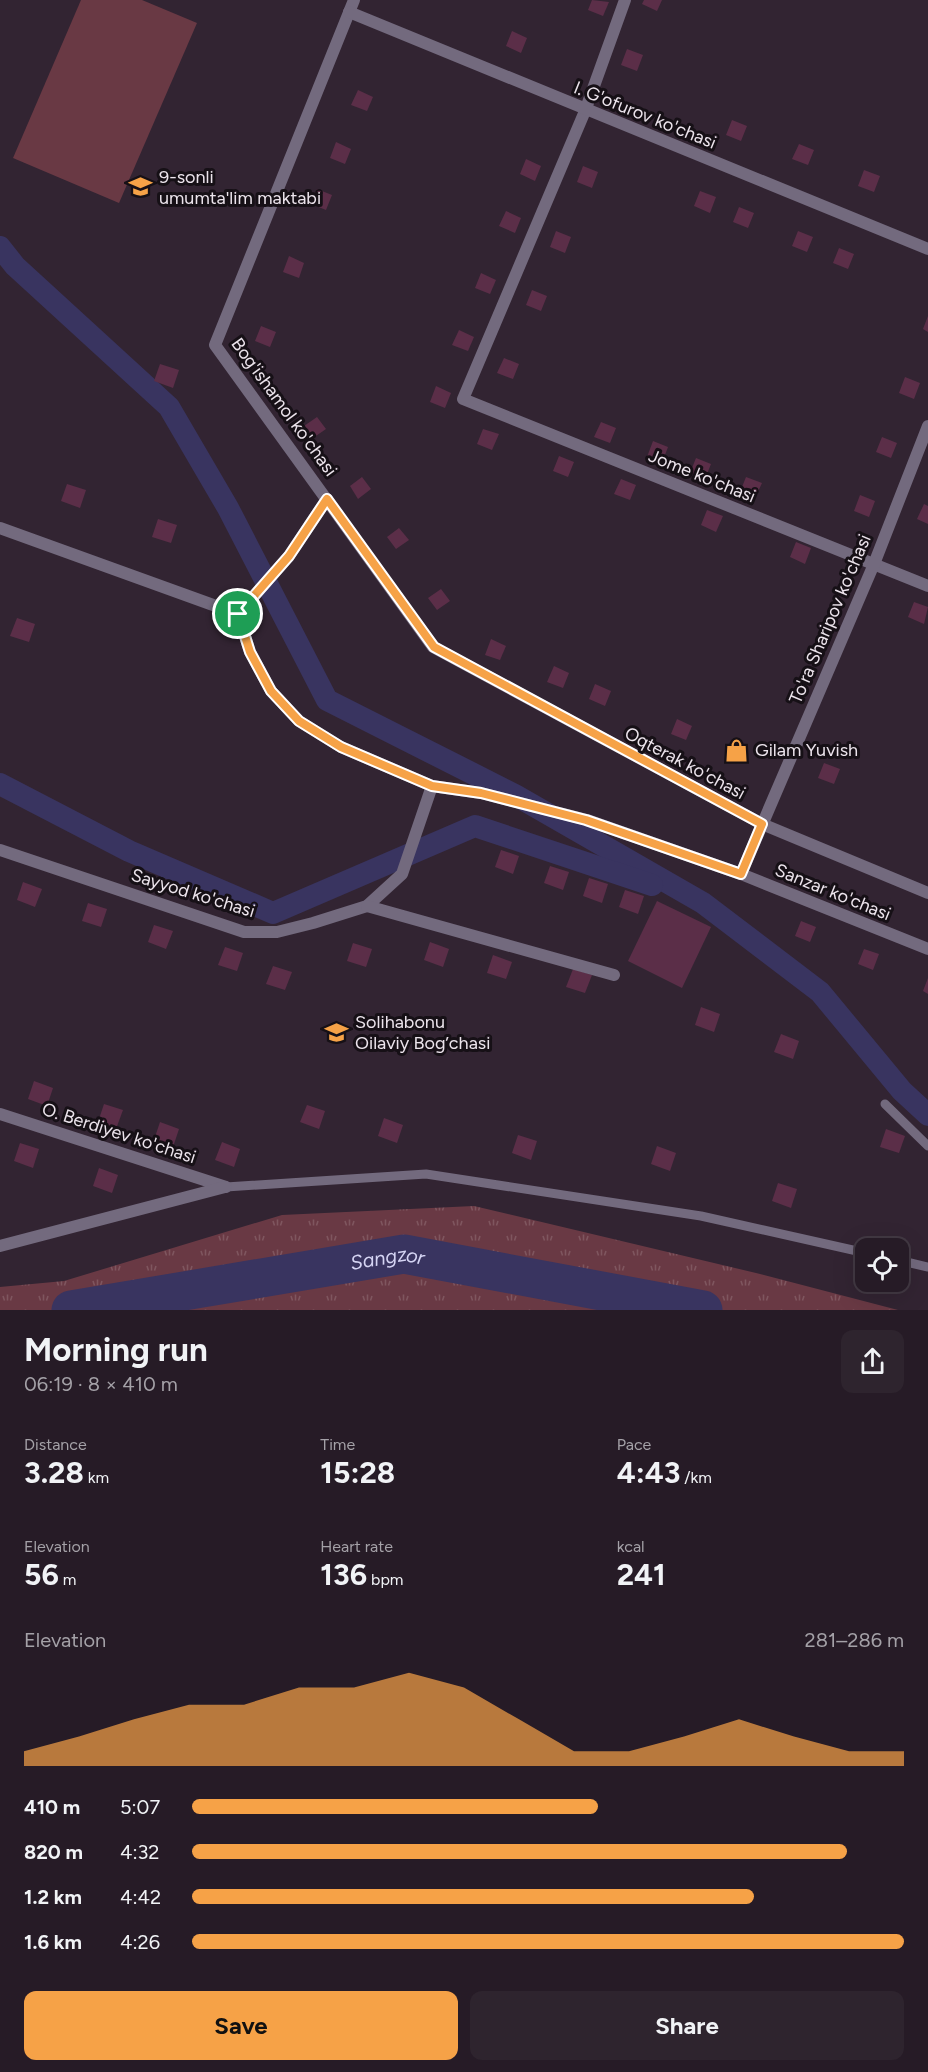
<!DOCTYPE html>
<html lang="en">
<head>
<meta charset="utf-8">
<style>
	:root { --surface:#261b26; --page:#2e242e; --text:#f1f3f6; --muted:#a4a1a7; --line:#423943; --accent:#f6a247 }
	body { margin:0; font-family:Figtree,sans-serif; background:var(--page); color:var(--text); height:100vh; display:flex; flex-direction:column; font-size:22px; white-space:nowrap }
	* { box-sizing:border-box; margin:0 }
	p { font-size:20px; color:var(--muted) }
	.icon { flex:none; width:33px; height:33px; fill:none; stroke:currentColor; stroke-width:2; stroke-linecap:round; stroke-linejoin:round }
	.map { position:relative; height:1310px; overflow:hidden }
	.drawer { display:flex; flex-direction:column; background:var(--surface); flex:1 }
	.drawer>* { flex:none }
	.controls { position:absolute; left:855px; top:1238px; display:grid; gap:12px }
	.controls a { display:grid; place-items:center; width:54px; height:54px; border-radius:12px; background:var(--surface); box-shadow:0 6px 24px #0002,0 0 0 2px var(--line); font-size:30px }
	.pin { position:absolute; display:grid; place-items:center; width:51px; height:51px; color:#fff; margin:-26px; border:3px solid #fff; border-radius:50%; box-shadow:0 2px 6px #0007 }
	.round { display:grid; place-items:center; flex:none; width:63px; height:63px; border-radius:12px; background:var(--page) }
	.head { display:flex; align-items:center; justify-content:space-between; height:102px; padding:0 24px }
	h1 { font-size:33px; font-weight:700; line-height:45px }
	.figures { display:grid; grid-template-columns:repeat(3,1fr); gap:9px; height:102px; padding:6px 24px }
	.figures div { display:grid; align-content:center }
	.figures b { font-size:30px; font-weight:700 }
	.figures small { font-size:16px; font-weight:400 }
	.figures p { font-size:16px }
	.chart { height:168px; padding:12px 24px }
	.chart p { display:flex; justify-content:space-between }
	.chart svg { width:100%; height:108px; margin-top:6px; fill:var(--accent); opacity:.7 }
	.cta { display:flex; gap:12px; margin-top:auto; padding:12px 24px }
	.cta a { flex:1; height:69px; border-radius:12px; background:var(--accent); color:#111; font-size:24px; font-weight:700; line-height:69px; text-align:center }
	.cta a+a { background:var(--page); color:var(--text) }
	ul { padding:0 24px; list-style:none; font-size:20px }
	li { display:grid; grid-template-columns:96px 72px 1fr; align-items:center; height:45px }
	li i { height:15px; border-radius:8px; background:var(--accent) }
	.map>svg:first-child { display:block }
	.grass { fill:url(#grass-tufts) }
	.green { fill:#693944 }
	.lines { fill:none; stroke-linecap:round; stroke-linejoin:round }
	.canal { stroke:#393460; stroke-width:22 }
	.river { stroke:#393460; stroke-width:39 }
	.building { fill:#5b2e48 }
	.service { stroke:#736a7e; stroke-width:9 }
	.minor { stroke:#736a7e; stroke-width:12 }
	.route-casing { stroke:#fff; stroke-width:12 }
	.route { stroke:#f6a247; stroke-width:8 }
	.labels { text-anchor:middle; dominant-baseline:central; stroke-width:6; stroke-linejoin:round; paint-order:stroke }
	.street-label { font-size:18px; fill:#ece4ec; stroke:#161016 }
	.poi-label { font-size:18px; fill:#ece4ec; stroke:#161016; text-anchor:start }
	.water-label { font-size:20px; font-style:italic; fill:#d5d4f3; stroke:#161016 }
</style>
</head>
<body>
<div class="map">
<svg width="928" height="1310" viewBox="0 0 928 1310">
	<defs>
		<pattern id="grass-tufts" width="24" height="20" patternUnits="userSpaceOnUse" patternTransform="scale(1.5)"><rect width="24" height="20" fill="#693944"/><path d="M3 7l-1-3M5 7V3M7 7l1-3M15 17l-1-3M17 17v-4M19 17l1-3" fill="none" stroke="#7f565f"/></pattern>
	</defs>
	<rect width="100%" height="100%" fill="#322432"/>
	<polygon class="grass" points="474,1206 756,1273 898,1310 0,1310 0,1287 64,1281 282,1215"/>
	<polygon class="green" points="81,0 142,0 197,23 119,203 13,158"/>
	<g class="lines">
		<g class="canal">
			<polyline points="0,247 15,266 169,407 228,508 327,700 515,795 703,903 820,992 902,1091 928,1115"/>
			<polyline points="0,784 129,851 273,913 475,826 652,885"/>
		</g>
		<path class="river" id="s1" d="M71 1310 404 1254 703 1310"/>
	</g>
	<g class="building">
		<polygon points="592,0 609,2 603,16 588,10"/>
		<polygon points="644,0 662,0 657,11 642,4"/>
		<polygon points="512,31 527,38 521,53 506,46"/>
		<polygon points="627,49 643,55 637,71 621,65"/>
		<polygon points="358,90 373,97 367,111 351,105"/>
		<polygon points="732,120 747,126 741,141 726,135"/>
		<polygon points="336,142 351,149 345,164 330,158"/>
		<polygon points="799,144 814,150 808,165 792,159"/>
		<polygon points="526,159 541,166 535,181 520,174"/>
		<polygon points="583,166 598,172 592,188 577,182"/>
		<polygon points="864,170 880,176 874,192 858,186"/>
		<polygon points="317,189 332,195 326,210 311,204"/>
		<polygon points="700,191 716,197 710,213 694,206"/>
		<polygon points="739,207 754,213 748,228 733,222"/>
		<polygon points="506,211 521,218 515,233 499,226"/>
		<polygon points="556,231 571,237 565,253 550,247"/>
		<polygon points="798,231 813,237 807,252 792,246"/>
		<polygon points="839,248 854,254 848,269 833,263"/>
		<polygon points="289,256 304,263 299,278 283,272"/>
		<polygon points="481,273 496,280 490,294 475,288"/>
		<polygon points="532,290 547,296 541,311 526,305"/>
		<polygon points="928,316 928,332 923,329"/>
		<polygon points="261,326 276,332 270,347 255,341"/>
		<polygon points="459,330 474,337 468,351 452,345"/>
		<polygon points="504,358 519,364 513,379 497,373"/>
		<polygon points="160,364 179,370 173,388 154,381"/>
		<polygon points="905,377 920,383 914,399 899,393"/>
		<polygon points="436,386 451,393 445,408 430,402"/>
		<polygon points="317,417 326,429 313,438 304,426"/>
		<polygon points="601,422 616,428 610,443 594,437"/>
		<polygon points="483,429 499,434 492,450 477,444"/>
		<polygon points="882,437 897,443 891,458 876,452"/>
		<polygon points="653,441 668,447 662,463 647,457"/>
		<polygon points="559,456 574,462 568,477 553,471"/>
		<polygon points="696,458 711,464 705,479 690,473"/>
		<polygon points="362,477 371,489 358,499 350,486"/>
		<polygon points="746,477 762,483 755,498 740,492"/>
		<polygon points="621,479 636,485 630,500 614,494"/>
		<polygon points="67,484 86,490 80,508 61,501"/>
		<polygon points="860,495 875,501 869,517 854,511"/>
		<polygon points="924,504 928,506 928,524 917,519"/>
		<polygon points="707,510 723,516 716,532 701,525"/>
		<polygon points="158,519 177,525 171,543 152,537"/>
		<polygon points="399,528 409,540 396,549 387,537"/>
		<polygon points="796,542 811,548 805,564 790,557"/>
		<polygon points="441,589 450,601 437,610 428,598"/>
		<polygon points="914,602 928,607 924,624 908,617"/>
		<polygon points="17,618 35,624 29,642 10,636"/>
		<polygon points="491,639 506,646 500,660 485,655"/>
		<polygon points="554,666 569,673 563,688 547,682"/>
		<polygon points="595,684 611,691 605,706 589,699"/>
		<polygon points="677,719 692,726 686,740 671,734"/>
		<polygon points="824,763 840,769 834,784 818,778"/>
		<polygon points="501,850 519,856 513,874 495,867"/>
		<polygon points="550,866 569,872 563,890 544,883"/>
		<polygon points="589,878 608,884 602,903 583,896"/>
		<polygon points="23,882 42,889 35,907 17,900"/>
		<polygon points="625,890 644,896 638,914 619,907"/>
		<polygon points="657,901 711,927 682,988 628,961"/>
		<polygon points="88,903 107,909 101,927 82,921"/>
		<polygon points="801,921 816,927 810,942 795,936"/>
		<polygon points="154,925 173,931 166,949 148,942"/>
		<polygon points="430,942 449,949 443,967 424,960"/>
		<polygon points="353,943 372,949 366,967 347,961"/>
		<polygon points="225,947 243,953 237,971 218,965"/>
		<polygon points="864,949 879,954 873,970 858,964"/>
		<polygon points="493,955 512,962 506,979 487,973"/>
		<polygon points="273,966 292,972 285,990 266,984"/>
		<polygon points="573,969 592,975 585,993 566,987"/>
		<polygon points="928,978 928,994 923,991"/>
		<polygon points="701,1007 720,1014 714,1032 695,1025"/>
		<polygon points="781,1034 799,1041 793,1059 774,1052"/>
		<polygon points="34,1081 53,1088 47,1106 28,1099"/>
		<polygon points="104,1104 123,1110 116,1129 98,1122"/>
		<polygon points="307,1105 325,1111 319,1129 300,1122"/>
		<polygon points="384,1118 403,1125 397,1143 378,1136"/>
		<polygon points="160,1122 179,1129 173,1147 154,1140"/>
		<polygon points="886,1129 905,1136 899,1153 880,1147"/>
		<polygon points="518,1135 537,1141 531,1160 512,1153"/>
		<polygon points="222,1142 240,1149 234,1167 215,1160"/>
		<polygon points="20,1143 39,1149 33,1168 14,1161"/>
		<polygon points="657,1146 676,1153 670,1171 651,1164"/>
		<polygon points="99,1168 118,1175 112,1193 93,1186"/>
		<polygon points="778,1183 797,1189 791,1208 772,1201"/>
	</g>
	<g class="lines">
		<g class="service">
			<polyline points="885,1104 928,1146"/>
			<polyline points="226,1187 426,1174 701,1216 866,1253"/>
			<polyline points="898,1260 928,1267"/>
		</g>
		<g class="minor">
			<polyline points="354,0 215,345 433,647 762,824 928,893"/>
			<polyline points="625,0 585,111 463,399 928,586"/>
			<polyline points="349,12 928,249"/>
			<polyline points="928,426 874,564 741,874 928,949"/>
			<polyline points="327,499 289,556 238,614 250,652 271,691 299,721 341,747 432,786 481,793 587,820 741,874"/>
			<polyline points="0,528 238,614"/>
			<polyline points="0,850 244,932 277,932 313,923 367,906 402,874 432,786"/>
			<polyline points="367,906 614,975"/>
			<polyline points="0,1114 226,1187"/>
			<polyline points="0,1246 225,1187"/>
		</g>
	</g>
	<g class="lines">
		<defs>
			<polygon id="route" points="327,499 434,647 762,824 741,874 586,820 481,793 432,786 341,747 299,721 271,691 250,652 238,614 289,556"/>
		</defs>
		<use href="#route" class="route-casing"/>
		<use href="#route" class="route"/>
	</g>
	<defs>
		<symbol id="school-bare" viewBox="-9 -9 18 18"><path d="M0-5L7-2L0 1L-7-2ZM-4 1L0 2.5L4 1V4Q0 6-4 4Z" fill="#f6a247" stroke="#161016" stroke-width="2.5" paint-order="stroke"/></symbol>
		<symbol id="shop-bare" viewBox="-9 -9 18 18"><path d="M-5-2.5h2.3a2.7 3.5 0 0 1 5.4 0H5L5.5 6h-11ZM-1.5-2.5h3a1.5 2.3 0 0 0-3 0Z" fill="#f6a247" stroke="#161016" stroke-width="2.5" paint-order="stroke"/></symbol>
	</defs>
	<g fill-rule="evenodd">
		<use href="#school-bare" x="124" y="170" width="33" height="33"/>
		<use href="#shop-bare" x="720" y="734" width="33" height="33"/>
		<use href="#school-bare" x="320" y="1016" width="33" height="33"/>
	</g>
	<g class="labels">
		<g class="street-label">
			<text transform="translate(645 115) rotate(22)">I. G'ofurov ko'chasi</text>
			<text transform="translate(284 407) rotate(54)">Bog'ishamol ko'chasi</text>
			<text transform="translate(702 476) rotate(22)">Jome ko'chasi</text>
			<text transform="translate(830 619) rotate(-67)">To'ra Sharipov ko'chasi</text>
			<text transform="translate(685 763) rotate(28)">Oqterak ko'chasi</text>
			<text transform="translate(833 892) rotate(22)">Sanzar ko'chasi</text>
			<text transform="translate(193 893) rotate(17)">Sayyod ko'chasi</text>
			<text transform="translate(119 1133) rotate(18)">O. Berdiyev ko'chasi</text>
		</g>
		<g class="poi-label">
			<text x="159" y="177">9-sonli<tspan x="159" dy="21">umumta'lim maktabi</tspan></text>
			<text x="755" y="750">Gilam Yuvish</text>
			<text x="355" y="1022">Solihabonu<tspan x="355" dy="21">Oilaviy Bog’chasi</tspan></text>
		</g>
		<g class="water-label">
			<text stroke="none"><textPath href="#s1" startOffset="321">Sangzor</textPath></text>
		</g>
	</g>
</svg>
<div class="controls">
<a><svg class="icon" aria-label="locate" viewBox="0 0 24 24"><circle cx="12" cy="12" r="6"/><path d="M12 2v4M12 18v4M2 12h4M18 12h4"/></svg></a>
</div>
<div class="pin" style="left:238px;top:614px;background:#1e9e55"><svg class="icon" aria-label="arrive" viewBox="0 0 24 24"><path d="M6 21V4h12l-3 4 3 4H6"/></svg></div>
</div>
<section class="drawer">
<div class="head"><div><h1>Morning run</h1><p>06:19 · 8 × 410 m</p></div><a class="round"><svg class="icon" aria-label="share" viewBox="0 0 24 24"><path d="M12 15V3M7 8l5-5 5 5M5 13v7h14v-7"/></svg></a></div>
<div class="figures">
<div><p>Distance</p><b>3.28<small> km</small></b></div>
<div><p>Time</p><b>15:28</b></div>
<div><p>Pace</p><b>4:43<small> /km</small></b></div>
</div>
<div class="figures">
<div><p>Elevation</p><b>56<small> m</small></b></div>
<div><p>Heart rate</p><b>136<small> bpm</small></b></div>
<div><p>kcal</p><b>241</b></div>
</div>
<div class="chart"><p><span>Elevation</span>281–286 m</p>
<svg viewBox="0 0 160 44" preserveAspectRatio="none"><path d="M0 44V38L10 32L20 25L30 19L40 19L50 12L60 12L70 6L80 12L90 25L100 38L110 38L120 32L130 25L140 32L150 38L160 38V44z"/></svg>
</div>
<ul>
<li><b>410 m</b>5:07<i style="width:57%"></i></li>
<li><b>820 m</b>4:32<i style="width:92%"></i></li>
<li><b>1.2 km</b>4:42<i style="width:79%"></i></li>
<li><b>1.6 km</b>4:26<i style="width:100%"></i></li>
</ul>
<div class="cta"><a>Save</a><a>Share</a></div>
</section>
</body>
</html>
